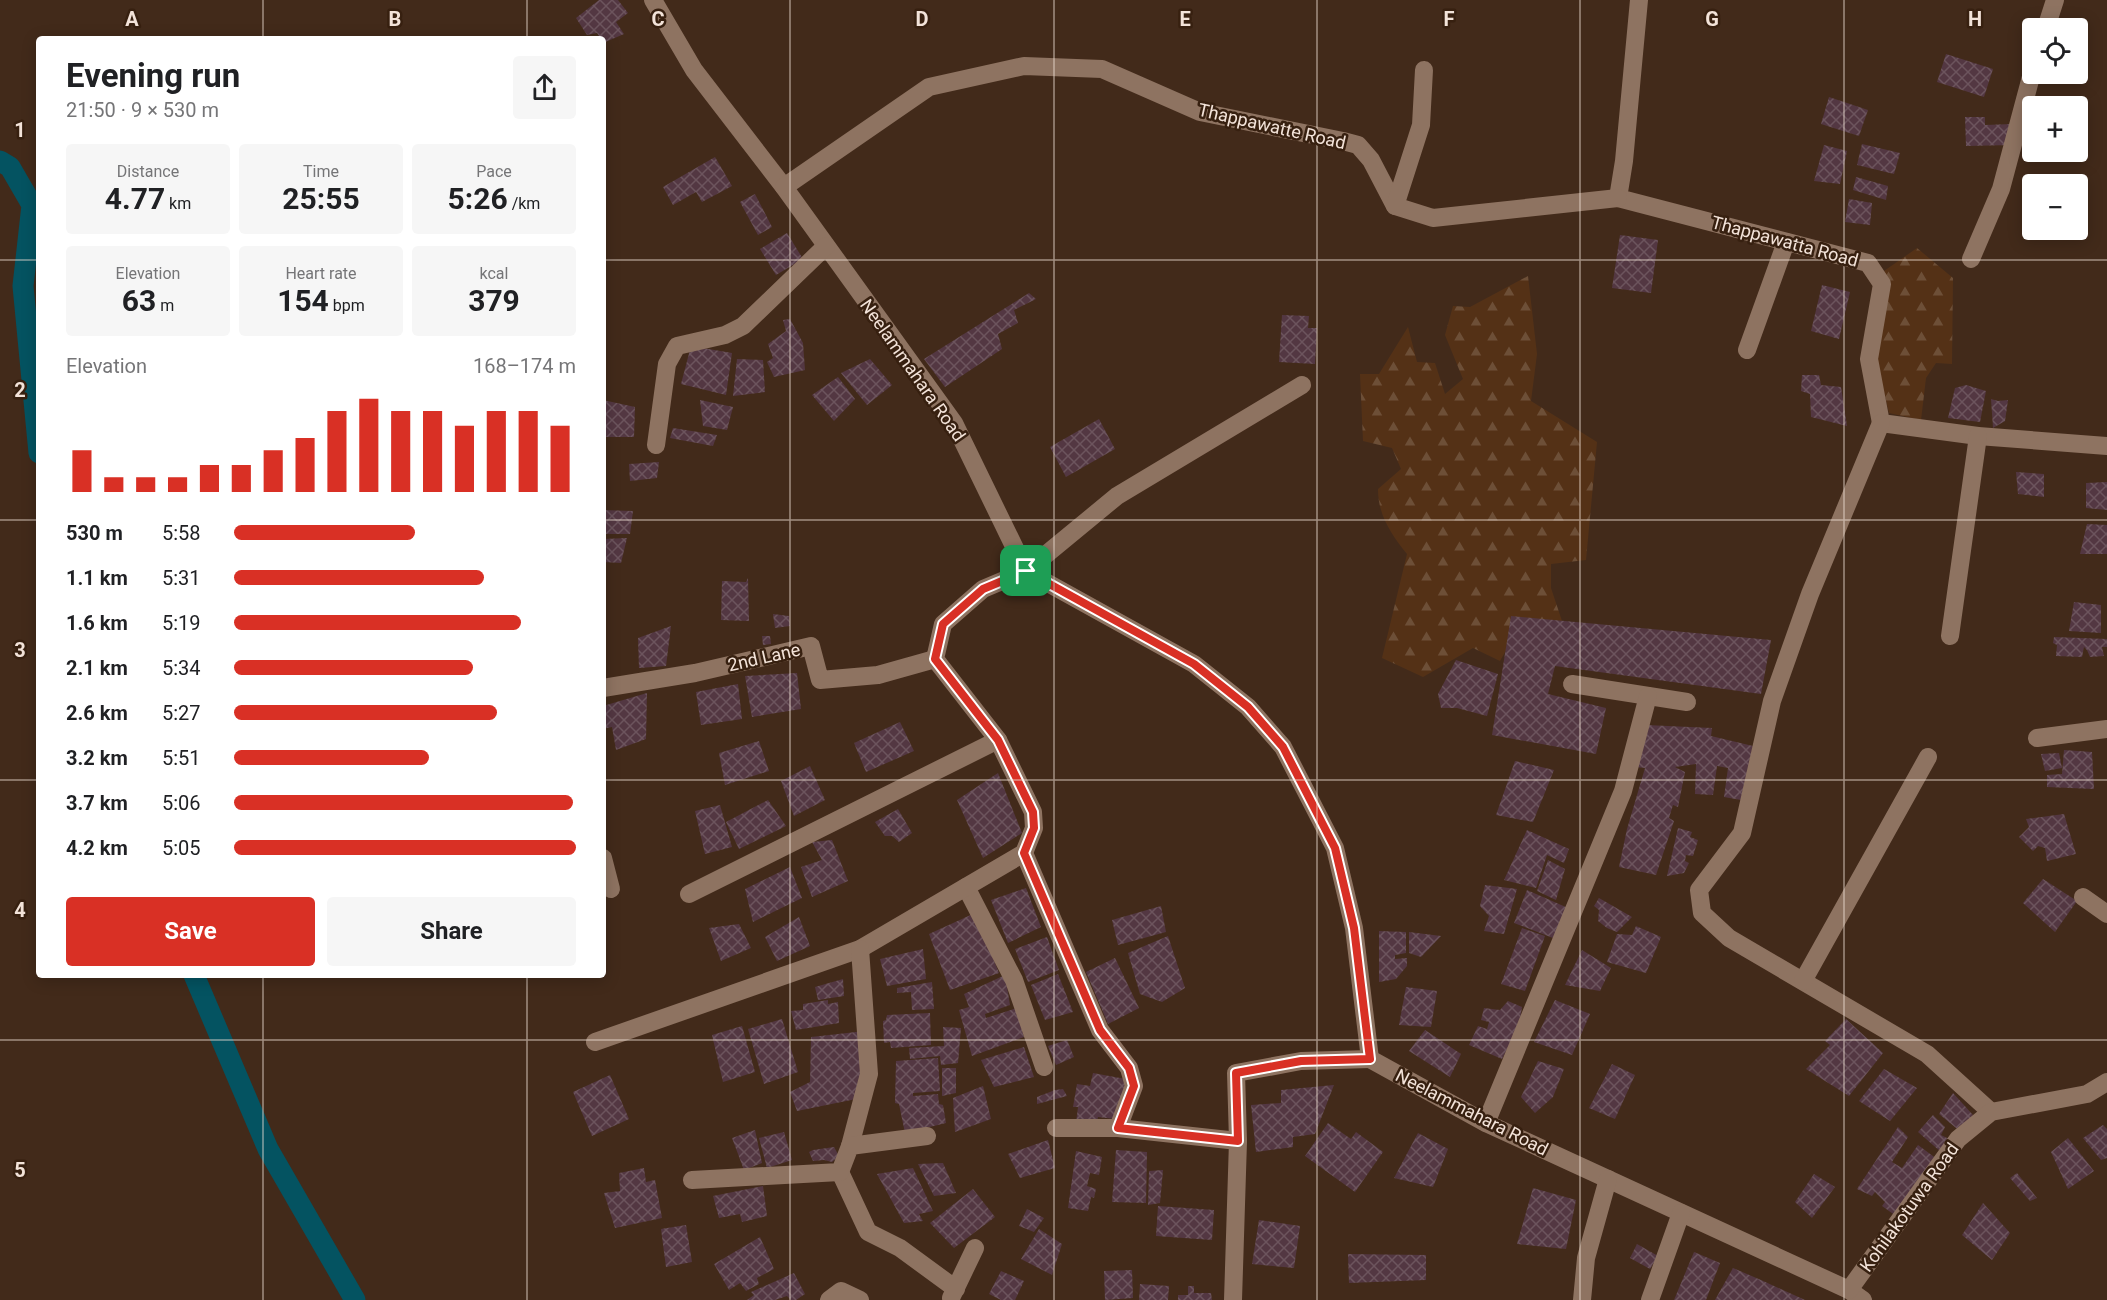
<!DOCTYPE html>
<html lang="en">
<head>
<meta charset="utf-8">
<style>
	:root { --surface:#fff; --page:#f6f6f6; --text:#202124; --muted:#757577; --accent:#d93025 }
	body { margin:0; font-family:Roboto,sans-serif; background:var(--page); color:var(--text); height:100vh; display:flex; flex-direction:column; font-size:22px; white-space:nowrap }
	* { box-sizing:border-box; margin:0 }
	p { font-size:20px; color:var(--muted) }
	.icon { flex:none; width:33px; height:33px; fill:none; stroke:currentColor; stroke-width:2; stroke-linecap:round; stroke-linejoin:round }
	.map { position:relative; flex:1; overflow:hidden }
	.side { position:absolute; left:36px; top:36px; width:570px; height:942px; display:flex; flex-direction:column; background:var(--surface); border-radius:6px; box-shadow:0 3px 15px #0003 }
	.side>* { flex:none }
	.controls { position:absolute; left:2022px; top:18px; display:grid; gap:12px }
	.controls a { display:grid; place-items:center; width:66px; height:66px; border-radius:6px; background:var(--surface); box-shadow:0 3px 15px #0003; font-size:30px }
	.pin { position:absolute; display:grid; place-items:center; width:51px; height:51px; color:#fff; margin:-26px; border-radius:12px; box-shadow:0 3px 9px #0006 }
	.round { display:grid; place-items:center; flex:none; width:63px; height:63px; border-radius:6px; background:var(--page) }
	.overview { display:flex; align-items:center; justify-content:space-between; height:102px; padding:0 30px }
	h1 { font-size:33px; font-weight:700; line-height:45px }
	.figures { display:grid; grid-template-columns:repeat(3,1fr); gap:9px; height:102px; padding:6px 30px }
	.figures div { display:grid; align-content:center; border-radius:6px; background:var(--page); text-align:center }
	.figures b { font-size:30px; font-weight:700 }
	.figures small { font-size:16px; font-weight:400 }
	.figures p { font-size:16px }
	.chart { height:168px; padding:12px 30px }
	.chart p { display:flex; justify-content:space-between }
	.chart svg { width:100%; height:108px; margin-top:6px; stroke:var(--accent); stroke-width:6 }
	.cta { display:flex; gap:12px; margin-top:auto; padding:12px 30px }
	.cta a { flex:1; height:69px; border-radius:6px; background:var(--accent); color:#fff; font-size:24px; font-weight:700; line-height:69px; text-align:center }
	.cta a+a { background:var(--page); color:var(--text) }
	ul { padding:0 30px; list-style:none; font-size:20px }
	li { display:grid; grid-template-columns:96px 72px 1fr; align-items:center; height:45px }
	li i { height:15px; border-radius:8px; background:var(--accent) }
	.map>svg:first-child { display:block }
	.forest { fill:url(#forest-firs) }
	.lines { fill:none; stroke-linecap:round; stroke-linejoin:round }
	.canal { stroke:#045361; stroke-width:21 }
	.building { fill:url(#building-cross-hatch) }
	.minor { stroke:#8e7361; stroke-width:18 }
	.route-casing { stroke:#fff; stroke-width:12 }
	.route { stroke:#d93025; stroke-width:8 }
	.grid { fill:none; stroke:#f3e3d9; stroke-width:1.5; stroke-opacity:0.55 }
	.labels { text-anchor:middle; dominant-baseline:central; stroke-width:5; stroke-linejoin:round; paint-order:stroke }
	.street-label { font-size:18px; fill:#f3e3d9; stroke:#372010 }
	.grid-label { font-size:20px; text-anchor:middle; font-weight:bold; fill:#f3e3d9; stroke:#372010; stroke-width:5; stroke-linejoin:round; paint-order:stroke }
</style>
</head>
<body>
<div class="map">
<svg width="2107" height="1300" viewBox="0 0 2107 1300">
	<defs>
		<pattern id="forest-firs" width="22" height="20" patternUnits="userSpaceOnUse" patternTransform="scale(1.5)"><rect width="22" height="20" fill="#543116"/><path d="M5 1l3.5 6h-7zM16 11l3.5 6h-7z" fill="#6d4f37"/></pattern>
		<pattern id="building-cross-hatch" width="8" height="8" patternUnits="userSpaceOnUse" patternTransform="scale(1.5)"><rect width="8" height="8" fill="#533742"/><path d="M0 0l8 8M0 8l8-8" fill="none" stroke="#6c545d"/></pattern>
	</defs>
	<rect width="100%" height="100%" fill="#422a1a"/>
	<g class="forest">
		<polygon points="1917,248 1953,278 1952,364 1936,363 1926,378 1921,420 1889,413 1875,355 1884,271"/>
		<path d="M1528 276 1537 354 1531 401 1597 442 1586 560 1551 564V588L1563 624 1522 622 1500 661 1473 648 1423 677 1382 658 1407 554C1391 534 1378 515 1378 489L1401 469 1392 448 1363 441 1360 374H1379L1408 327 1417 362 1435 363 1445 394 1463 379 1445 335 1453 306 1470 307Z"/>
	</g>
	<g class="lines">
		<g class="canal">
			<polyline points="0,161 10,167 32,205 23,286 39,453"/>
			<polyline points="194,975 268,1149 355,1300"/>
		</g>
	</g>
	<g class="building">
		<polygon points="599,0 618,0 628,13 616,22 624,34 603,43 603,39 601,39 597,33 587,35 576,18"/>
		<polygon points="1946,54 1993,69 1984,97 1937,82"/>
		<polygon points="1829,97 1868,110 1859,136 1821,124"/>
		<polygon points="1965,117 1985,117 1985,125 2012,124 2013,145 1966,146"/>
		<polygon points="1862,144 1900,153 1894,174 1857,165"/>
		<polygon points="1824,145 1847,151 1840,184 1814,181"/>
		<polygon points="715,157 732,186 702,202 696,192 673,205 663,187"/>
		<polygon points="1856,177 1888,186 1886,200 1853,190"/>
		<polygon points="755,194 772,227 758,235 740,202"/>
		<polygon points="1849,199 1872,203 1870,225 1845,222"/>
		<polygon points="787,233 803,259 776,275 760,249"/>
		<polygon points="1620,235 1658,240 1651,293 1612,288"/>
		<polygon points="1822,285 1850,292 1839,339 1811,331"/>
		<polygon points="1029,293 1036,299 1014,310 1018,323 998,334 1002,349 945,387 924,359"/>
		<polygon points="1282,315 1309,316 1308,328 1317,328 1315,364 1279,362"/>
		<polygon points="790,319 803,343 805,370 774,377 767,362 773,358 768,344 786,331 783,320"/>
		<polygon points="691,346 732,353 726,395 681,384"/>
		<polygon points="737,359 763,360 765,392 733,396"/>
		<polygon points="870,359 892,385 867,405 841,373"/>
		<polygon points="1802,375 1819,375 1821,385 1841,387 1847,426 1811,417 1810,394 1801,391"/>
		<polygon points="838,377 855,399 834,421 812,395"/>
		<polygon points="1966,385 1986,391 1980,422 1948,418 1955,388"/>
		<polygon points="1991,399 1998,401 2008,400 2005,421 1993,428"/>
		<polygon points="603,400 635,407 634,437 603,437"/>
		<polygon points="700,400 733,407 727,430 703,426"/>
		<polygon points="1099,419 1115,449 1066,477 1050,447"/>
		<polygon points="673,428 717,435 713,446 670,438"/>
		<polygon points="659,462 657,478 630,481 629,464"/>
		<polygon points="2016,472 2044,474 2044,497 2018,494"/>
		<polygon points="2107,482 2107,510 2086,508 2086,483"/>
		<polygon points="603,510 633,511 630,534 603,534"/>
		<polygon points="2087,524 2107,525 2107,554 2080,554"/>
		<polygon points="627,538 621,563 603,562 603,539"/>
		<polygon points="748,578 749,621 721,620 722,581 746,582"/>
		<polygon points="2074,602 2101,605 2101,633 2069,631"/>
		<polygon points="773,614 789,616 790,626 775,628"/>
		<polygon points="1511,616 1771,640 1761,694 1555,666 1548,694 1606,708 1596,754 1492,735"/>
		<polygon points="671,626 666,666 639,668 638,638"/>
		<polygon points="762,636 770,636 771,644 763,645"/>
		<polygon points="2054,637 2107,639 2107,647 2102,647 2104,656 2090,657 2087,650 2084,647 2082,657 2056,656 2057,645 2053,643"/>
		<polygon points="1456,660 1498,674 1487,716 1457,708 1441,708 1438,694"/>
		<polygon points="797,673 801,709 752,717 745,676"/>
		<polygon points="738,684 742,719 701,725 696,692"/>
		<polygon points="647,693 646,739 616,750 612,727 603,729 603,706"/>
		<polygon points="900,722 914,751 866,772 854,743"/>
		<polygon points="1646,725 1712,728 1711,736 1753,746 1741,800 1724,797 1728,768 1717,766 1713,795 1695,794 1696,764 1675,767 1685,772 1678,807 1673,805 1669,818 1674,821 1656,875 1619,867 1627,829 1645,768 1635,767"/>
		<polygon points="759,741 769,771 725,785 719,753"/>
		<polygon points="2064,750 2092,752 2094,789 2047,787 2047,775 2062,774"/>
		<polygon points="2059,753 2062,768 2045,771 2041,754"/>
		<polygon points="1515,761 1554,770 1533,822 1496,815"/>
		<polygon points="810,766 825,800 794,816 781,781"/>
		<polygon points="998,773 1022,833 983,858 957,800"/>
		<polygon points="768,800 786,826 739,849 726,822"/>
		<polygon points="720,805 732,847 705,854 695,811"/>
		<polygon points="898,809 912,833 899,842 892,836 885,836 875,822"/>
		<polygon points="2064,814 2076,854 2047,861 2045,848 2038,846 2033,851 2019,837 2029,827 2026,819"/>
		<polygon points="1678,828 1692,832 1690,837 1698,840 1693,856 1686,855 1685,861 1689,863 1684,873 1667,876"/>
		<polygon points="1527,830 1569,849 1564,863 1547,855 1536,888 1504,880"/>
		<polygon points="832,840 848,881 812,897 801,867 822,860 812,842"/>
		<polygon points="1548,860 1565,869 1556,900 1537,891"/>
		<polygon points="790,867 802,898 753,922 745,889"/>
		<polygon points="2043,879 2077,901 2055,932 2023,903"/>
		<polygon points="1485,885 1517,889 1504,934 1484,931 1489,916 1480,906"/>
		<polygon points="1026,888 1041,927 1008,943 991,900"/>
		<polygon points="1527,890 1568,908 1553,938 1514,923"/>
		<polygon points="1599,898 1632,917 1617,932 1607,928 1598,921 1599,910 1594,906"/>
		<polygon points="1161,906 1166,932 1118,945 1112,920"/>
		<polygon points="975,913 999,973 950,990 929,934"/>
		<polygon points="799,917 810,946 777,961 765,937"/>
		<polygon points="739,924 751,948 721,961 709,928"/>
		<polygon points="1636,926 1661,937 1646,973 1607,962 1617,934 1632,935"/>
		<polygon points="1522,928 1545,936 1525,991 1501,984"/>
		<polygon points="1379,931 1406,932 1406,953 1395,955 1395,959 1407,958 1407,966 1396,979 1379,982"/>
		<polygon points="1409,932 1441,936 1421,957 1409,953"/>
		<polygon points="1168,936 1185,988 1162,1002 1140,994 1128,953"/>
		<polygon points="1047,937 1059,970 1028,982 1015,949"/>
		<polygon points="923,949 926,979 887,986 880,959"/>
		<polygon points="1582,950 1611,968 1600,991 1565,985"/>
		<polygon points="1115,958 1139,1008 1108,1024 1086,972"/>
		<polygon points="1058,974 1073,1012 1045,1020 1031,985"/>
		<polygon points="1005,975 1010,1005 985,1014 986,1018 1017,1008 1024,1037 972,1056 959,1010 969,1007 964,994"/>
		<polygon points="843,979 844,996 818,1000 815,987"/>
		<polygon points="932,982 934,1009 912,1010 911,992 897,993 897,988"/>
		<polygon points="1406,987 1437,991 1431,1027 1399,1025"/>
		<polygon points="828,1000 828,1004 838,1002 839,1023 796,1030 791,1011 803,1010 803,1004"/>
		<polygon points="1555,1000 1590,1014 1572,1055 1534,1042"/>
		<polygon points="1508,1001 1522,1007 1519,1026 1502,1059 1469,1045 1478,1026 1487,1029 1489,1022 1481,1020 1484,1008 1500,1010"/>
		<polygon points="930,1013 931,1045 891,1048 890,1042 884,1043 883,1021 886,1020 887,1015"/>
		<polygon points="782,1019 798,1072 764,1084 748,1029"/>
		<polygon points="1846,1019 1883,1053 1849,1096 1806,1069 1830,1045 1825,1041"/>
		<polygon points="742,1026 755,1072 723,1082 712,1035"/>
		<polygon points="943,1027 961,1028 958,1063 941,1065 940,1056 910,1059 909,1048 944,1046"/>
		<polygon points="1425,1030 1461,1054 1450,1077 1409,1051"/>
		<polygon points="865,1031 861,1098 797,1111 790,1092 810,1082 811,1037"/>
		<polygon points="1067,1040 1074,1057 1056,1065 1048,1046"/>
		<polygon points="1024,1047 1034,1077 994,1087 981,1060"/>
		<polygon points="938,1058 940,1091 913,1093 913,1096 938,1094 939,1104 943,1105 946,1123 905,1133 899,1104 895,1103 896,1061"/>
		<polygon points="1538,1061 1564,1069 1553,1097 1535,1113 1521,1097"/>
		<polygon points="1612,1064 1635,1075 1615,1119 1589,1108"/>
		<polygon points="942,1068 956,1068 956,1093 942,1096"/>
		<polygon points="1884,1069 1917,1088 1890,1121 1859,1101"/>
		<polygon points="1093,1073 1131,1080 1126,1103 1118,1102 1115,1119 1098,1117 1096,1127 1076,1123 1078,1107 1073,1107 1077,1084 1090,1086"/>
		<polygon points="610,1075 629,1119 592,1136 573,1092"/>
		<polygon points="1334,1085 1315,1134 1293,1137 1293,1147 1256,1152 1251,1105 1281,1103 1281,1090"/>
		<polygon points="983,1086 991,1119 955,1132 953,1098"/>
		<polygon points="1063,1089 1067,1096 1037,1104 1037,1097 1055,1090"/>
		<polygon points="1953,1093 1973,1115 1961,1132 1939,1114"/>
		<polygon points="1933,1115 1945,1127 1941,1135 1949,1139 1941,1152 1918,1132"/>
		<polygon points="1328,1123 1351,1139 1356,1132 1383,1152 1355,1192 1305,1156"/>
		<polygon points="2103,1125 2107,1129 2107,1158 2101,1160 2083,1138"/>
		<polygon points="1898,1127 1908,1137 1892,1162 1902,1168 1918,1145 1937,1159 1896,1216 1882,1206 1885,1202 1875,1192 1872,1196 1857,1189"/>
		<polygon points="755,1130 762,1163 744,1170 732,1138"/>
		<polygon points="784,1132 792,1160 767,1168 759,1138"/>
		<polygon points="1418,1133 1448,1149 1433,1187 1394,1178"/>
		<polygon points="2068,1138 2094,1171 2068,1189 2051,1152"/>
		<polygon points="1048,1140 1055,1168 1020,1178 1008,1154"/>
		<polygon points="834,1147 839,1156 832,1162 824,1160 813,1161 809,1152 813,1150"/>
		<polygon points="1116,1150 1147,1152 1146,1203 1112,1202"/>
		<polygon points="1076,1151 1102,1157 1099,1175 1090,1173 1087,1186 1096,1189 1094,1198 1091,1197 1088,1211 1068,1208"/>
		<polygon points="943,1163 956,1193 934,1196 918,1164"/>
		<polygon points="644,1168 646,1182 655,1180 662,1218 615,1228 604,1193 620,1191 619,1173"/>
		<polygon points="913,1168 933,1211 919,1214 923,1221 904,1223 877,1174"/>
		<polygon points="1163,1170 1160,1203 1148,1205 1149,1171"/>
		<polygon points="2017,1173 2037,1198 2030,1201 2010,1178"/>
		<polygon points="1814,1174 1835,1187 1812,1218 1795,1202"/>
		<polygon points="763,1186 767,1216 742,1222 740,1214 719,1218 713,1196"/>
		<polygon points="1533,1188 1576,1200 1566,1249 1517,1244"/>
		<polygon points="973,1189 995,1217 954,1248 930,1223"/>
		<polygon points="1983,1203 2010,1233 1992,1260 1962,1235"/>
		<polygon points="1158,1206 1214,1210 1212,1240 1156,1236"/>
		<polygon points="1027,1209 1044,1218 1034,1232 1019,1226"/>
		<polygon points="1259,1220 1300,1226 1294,1268 1252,1264"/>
		<polygon points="686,1225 692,1262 666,1267 661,1229"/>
		<polygon points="1039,1229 1062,1244 1052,1275 1021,1259"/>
		<polygon points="760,1237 774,1269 757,1278 759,1284 746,1291 740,1283 729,1290 714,1264"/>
		<polygon points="1637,1244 1658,1256 1650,1269 1630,1258"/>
		<polygon points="1694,1252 1720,1263 1706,1300 1674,1300"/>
		<polygon points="1348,1254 1426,1255 1426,1280 1349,1283"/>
		<polygon points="1733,1268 1761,1280 1805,1300 1715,1300"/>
		<polygon points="1132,1270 1133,1298 1105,1300 1104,1271"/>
		<polygon points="1001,1271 1024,1281 1015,1300 1001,1300 989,1294"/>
		<polygon points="794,1273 805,1294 796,1300 791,1300 787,1296 775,1300 747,1300 754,1295 751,1292"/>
		<polygon points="1140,1284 1169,1286 1168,1300 1139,1300"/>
		<polygon points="1188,1286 1194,1286 1194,1293 1211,1293 1212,1300 1178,1300 1178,1295 1188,1295"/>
	</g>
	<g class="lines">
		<g class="minor">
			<polyline points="653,0 694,70 784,187 954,423 1026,571 1194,664 1248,707 1283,747 1335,848 1354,928 1370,1059 1486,1123 1849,1290 1863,1300"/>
			<polyline points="1639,0 1624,161 1618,198 1868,263 1882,284 1869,359 1881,423 1978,436 2107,446"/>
			<polyline points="2046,28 2055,0"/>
			<polyline points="784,187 929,87 1024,66 1102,69 1200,112 1343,141 1358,145 1371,160 1395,206 1433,218 1618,198"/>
			<polyline points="1395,206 1421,125 1424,70"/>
			<polyline points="1971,259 2001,189 2032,73"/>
			<polyline points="1747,350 1786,242"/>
			<polyline points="1881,423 1810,594 1772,701 1742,833 1699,890 1702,913 1729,938 1927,1054 1991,1112"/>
			<polyline points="656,445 667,364 677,346 725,335 743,326 826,246"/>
			<polyline points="1950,636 1978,436"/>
			<polyline points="1572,684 1687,702"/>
			<polyline points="603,688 695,673 811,646 820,680 878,675 935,659"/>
			<polyline points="2037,738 2107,729"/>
			<polyline points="1024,853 1100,1030 1129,1068 1134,1086 1118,1128"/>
			<polyline points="603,858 611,889"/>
			<polyline points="966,887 1014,980 1044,1067"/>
			<polyline points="689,894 998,740"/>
			<polyline points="2083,897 2107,914"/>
			<polyline points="1803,981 1928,757"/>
			<polyline points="595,1042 860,949 1024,853 1034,828 1033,812 998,740 935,659 943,624 983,589 1026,571 1117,496 1302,385"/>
			<polyline points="1486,1123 1623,791 1648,696"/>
			<polyline points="1056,1128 1118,1128 1238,1141"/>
			<polyline points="850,1146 869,1074 860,949"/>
			<polyline points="840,1172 868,1232 900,1248 956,1289"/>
			<polyline points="692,1180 840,1172 850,1146 927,1136"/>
			<polyline points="1849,1290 1958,1139 1991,1112 2087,1094 2107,1082"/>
			<polyline points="951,1298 975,1248"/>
			<polyline points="829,1300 841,1291 860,1300"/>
			<polyline points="1233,1300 1238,1141 1236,1073 1301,1061 1370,1059"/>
			<polyline points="1582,1300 1586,1258 1608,1179"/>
			<polyline points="1650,1300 1681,1213"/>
		</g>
	</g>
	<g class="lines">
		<defs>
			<polygon id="route" points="1026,571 1194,664 1248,707 1283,747 1335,848 1354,928 1370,1059 1301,1061 1236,1073 1238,1141 1118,1128 1134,1086 1129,1068 1100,1030 1024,853 1034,828 1033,812 998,740 935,659 943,624 983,589"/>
		</defs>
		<use href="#route" class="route-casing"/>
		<use href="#route" class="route"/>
	</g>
	<path class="grid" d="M263 0V39M527 0V39M790 0V1300M1054 0V1300M1317 0V1300M1580 0V1300M1844 0V1300M0 260H39M603 260H2107M0 520H39M603 520H2107M0 780H39M603 780H2107M263 975V1300M527 975V1300M0 1040H2107"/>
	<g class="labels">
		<g class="street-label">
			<text transform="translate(1272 126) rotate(13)">Thappawatte Road</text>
			<text transform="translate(1785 241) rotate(15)">Thappawatta Road</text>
			<text transform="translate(913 370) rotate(55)">Neelammahara Road</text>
			<text transform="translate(764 657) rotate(-13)">2nd Lane</text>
			<text transform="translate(1472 1112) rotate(27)">Neelammahara Road</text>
			<text transform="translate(1909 1207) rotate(-54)">Kohilakotuwa Road</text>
		</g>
	</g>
	<g class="grid-label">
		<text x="132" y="26">A</text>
		<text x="395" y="26">B</text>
		<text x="658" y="26">C</text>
		<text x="922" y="26">D</text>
		<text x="1185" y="26">E</text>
		<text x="1449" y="26">F</text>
		<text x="1712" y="26">G</text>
		<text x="1975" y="26">H</text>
		<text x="20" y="137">1</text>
		<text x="20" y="397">2</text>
		<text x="20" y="657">3</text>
		<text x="20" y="917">4</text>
		<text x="20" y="1177">5</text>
	</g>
</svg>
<div class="controls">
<a><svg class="icon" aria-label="locate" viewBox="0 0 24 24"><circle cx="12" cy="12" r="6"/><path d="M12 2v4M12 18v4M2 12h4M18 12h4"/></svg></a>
<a>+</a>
<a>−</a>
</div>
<div class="pin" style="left:1026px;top:571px;background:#1e9e55"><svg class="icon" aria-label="arrive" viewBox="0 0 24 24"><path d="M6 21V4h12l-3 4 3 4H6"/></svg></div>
<section class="side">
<div class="overview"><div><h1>Evening run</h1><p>21:50 · 9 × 530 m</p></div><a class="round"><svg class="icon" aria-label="share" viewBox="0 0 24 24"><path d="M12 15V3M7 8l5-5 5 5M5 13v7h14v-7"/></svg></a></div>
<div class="figures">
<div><p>Distance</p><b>4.77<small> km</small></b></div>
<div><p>Time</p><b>25:55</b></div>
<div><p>Pace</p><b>5:26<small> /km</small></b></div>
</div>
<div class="figures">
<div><p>Elevation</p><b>63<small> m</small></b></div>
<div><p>Heart rate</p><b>154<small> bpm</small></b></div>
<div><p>kcal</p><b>379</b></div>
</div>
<div class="chart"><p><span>Elevation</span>168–174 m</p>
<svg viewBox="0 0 160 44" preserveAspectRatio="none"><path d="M5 44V27M15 44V38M25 44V38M35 44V38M45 44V33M55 44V33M65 44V27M75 44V22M85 44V11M95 44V6M105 44V11M115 44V11M125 44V17M135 44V11M145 44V11M155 44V17"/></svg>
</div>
<ul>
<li><b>530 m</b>5:58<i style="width:53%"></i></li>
<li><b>1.1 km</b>5:31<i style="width:73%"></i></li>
<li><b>1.6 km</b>5:19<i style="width:84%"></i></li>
<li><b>2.1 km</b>5:34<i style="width:70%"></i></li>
<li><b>2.6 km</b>5:27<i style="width:77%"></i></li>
<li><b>3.2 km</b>5:51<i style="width:57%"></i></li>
<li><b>3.7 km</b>5:06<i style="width:99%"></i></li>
<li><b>4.2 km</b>5:05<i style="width:100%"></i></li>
</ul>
<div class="cta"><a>Save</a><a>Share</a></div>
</section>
</div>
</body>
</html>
